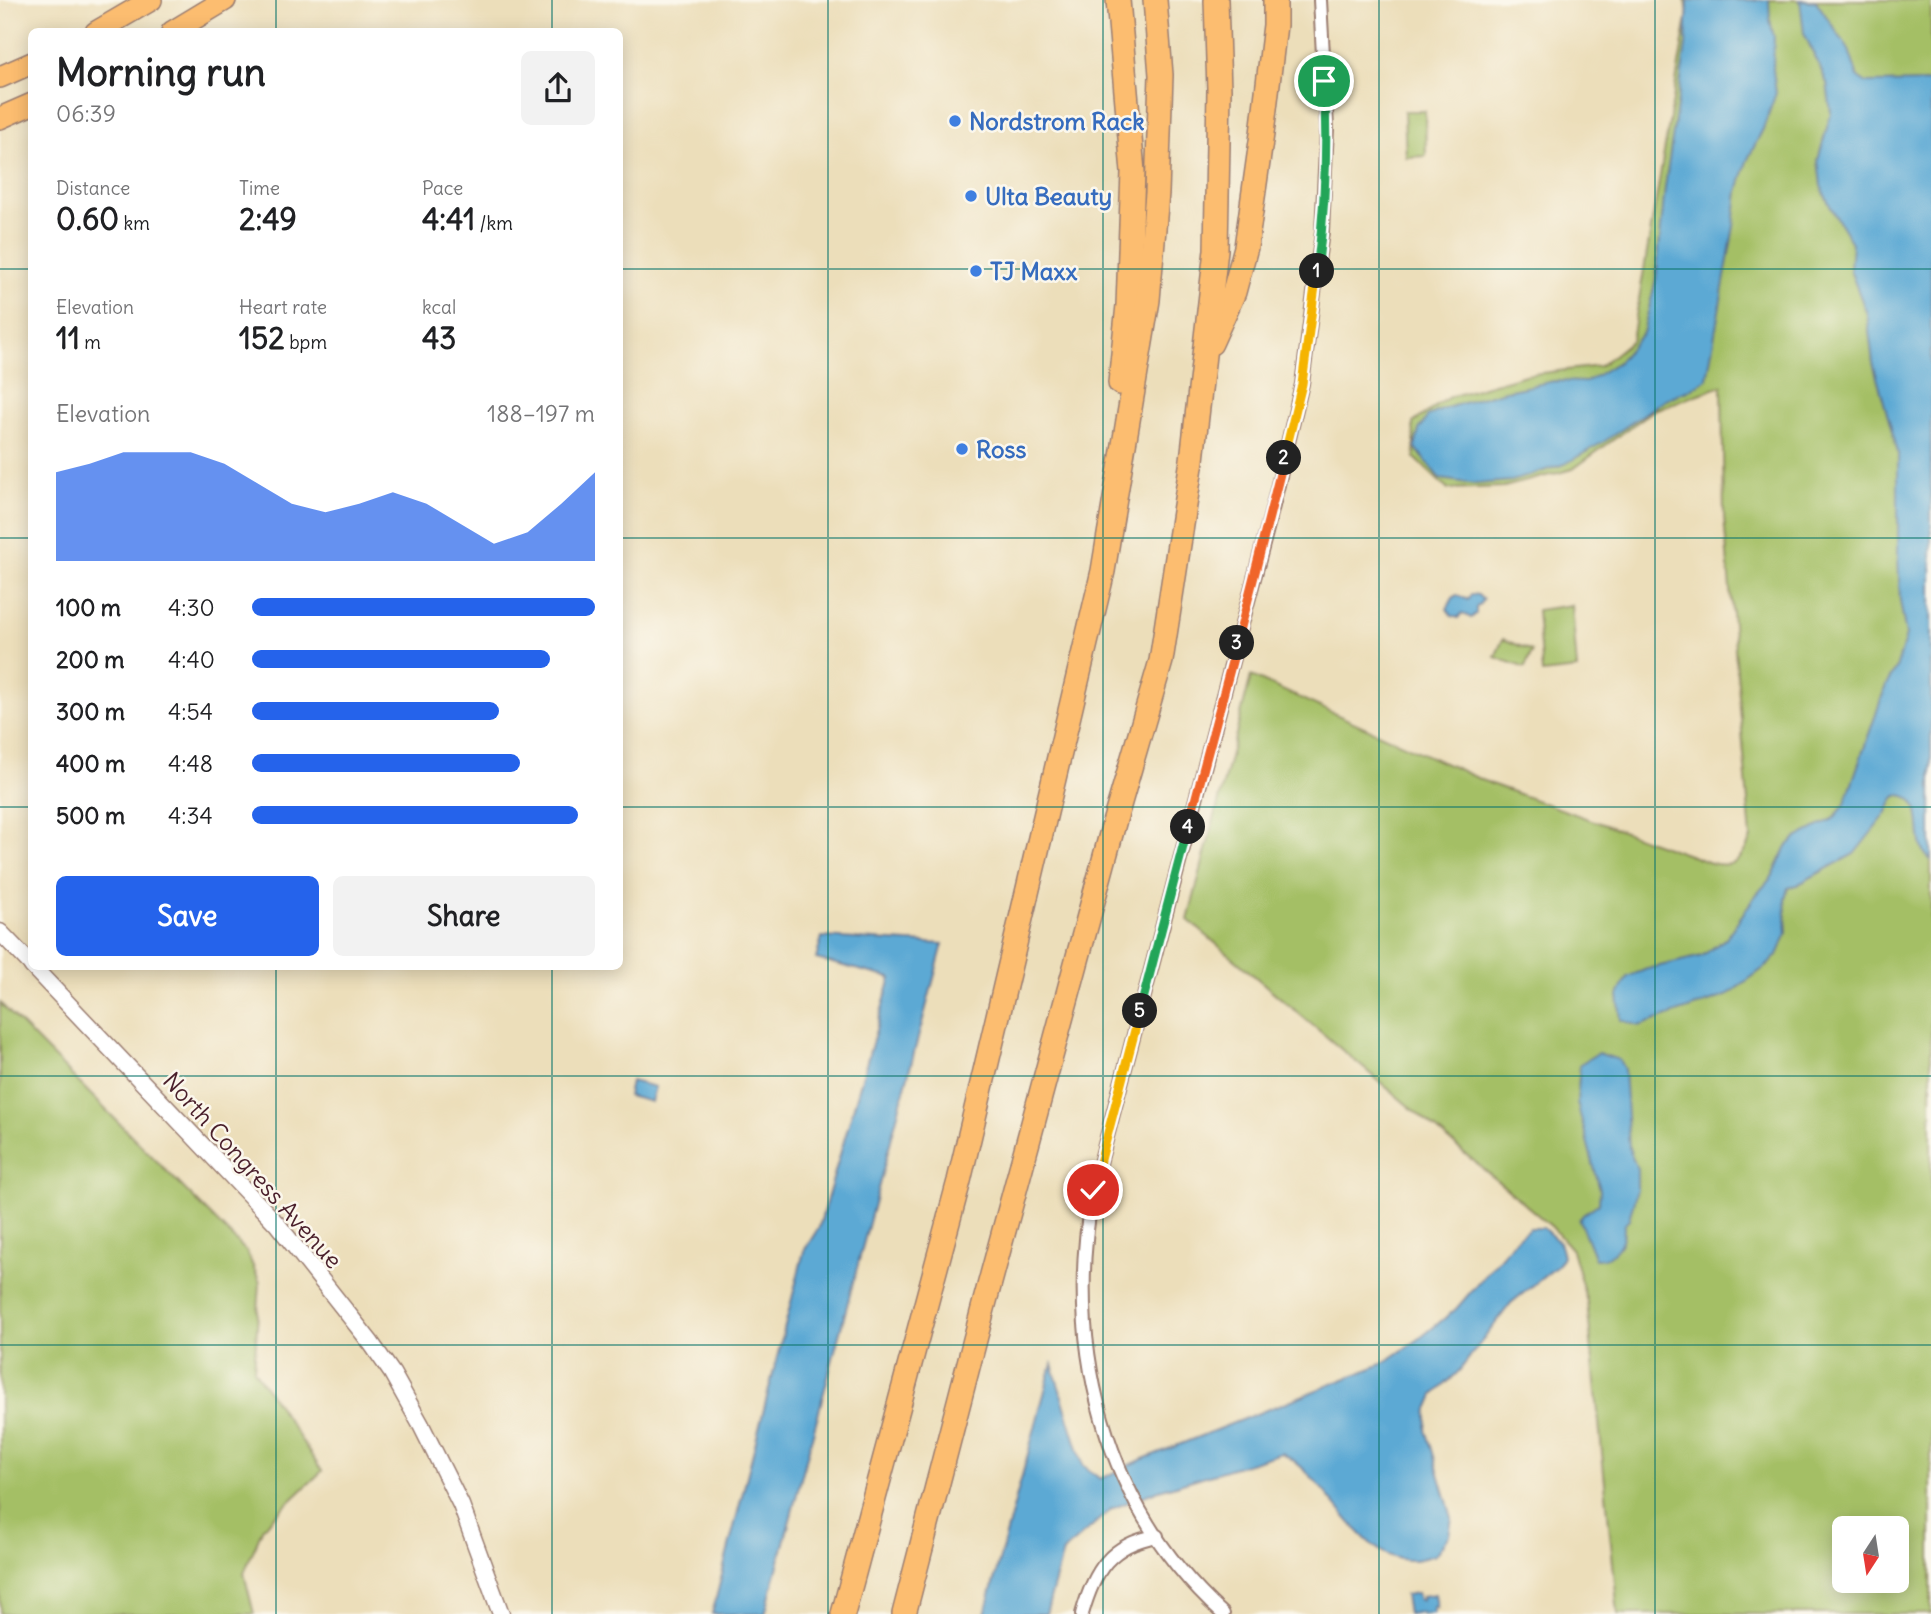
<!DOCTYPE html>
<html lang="en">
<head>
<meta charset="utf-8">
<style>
	:root { --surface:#fff; --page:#f2f2f2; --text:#202124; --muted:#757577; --accent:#2563eb }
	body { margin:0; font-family:Delius,sans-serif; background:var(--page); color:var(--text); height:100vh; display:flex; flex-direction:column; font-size:26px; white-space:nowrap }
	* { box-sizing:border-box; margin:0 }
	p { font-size:23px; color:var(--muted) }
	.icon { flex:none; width:38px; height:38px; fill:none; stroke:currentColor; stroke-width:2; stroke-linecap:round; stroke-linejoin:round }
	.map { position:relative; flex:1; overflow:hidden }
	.drawer { position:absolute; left:28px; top:28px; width:595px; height:942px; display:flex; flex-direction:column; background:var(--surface); border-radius:10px; box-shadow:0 4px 18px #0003 }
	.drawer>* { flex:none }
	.needle { width:46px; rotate:192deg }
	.tools { position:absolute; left:1832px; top:1516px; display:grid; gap:14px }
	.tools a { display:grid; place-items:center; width:77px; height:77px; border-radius:10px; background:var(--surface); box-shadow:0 4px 18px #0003; font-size:35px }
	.pin { position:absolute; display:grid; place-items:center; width:60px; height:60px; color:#fff; margin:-30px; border:4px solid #fff; border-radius:50%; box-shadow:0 2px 7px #0007 }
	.km { position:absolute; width:35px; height:35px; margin:-18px; border-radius:50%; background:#222; color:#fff; font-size:19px; line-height:35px; text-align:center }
	.round { display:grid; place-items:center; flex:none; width:74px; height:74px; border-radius:10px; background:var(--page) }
	.head { display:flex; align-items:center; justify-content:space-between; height:119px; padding:0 28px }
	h1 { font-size:38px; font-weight:700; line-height:52px }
	.stats { display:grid; grid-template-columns:repeat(3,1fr); gap:10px; height:119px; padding:7px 28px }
	.stats div { display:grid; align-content:center }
	.stats b { font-size:30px; font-weight:700 }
	.stats small { font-size:19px; font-weight:400 }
	.stats p { font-size:19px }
	.chart { height:196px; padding:14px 28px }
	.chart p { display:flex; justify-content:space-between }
	.chart svg { width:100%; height:126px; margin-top:7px; fill:var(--accent); opacity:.7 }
	.button { display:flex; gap:14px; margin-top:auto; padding:14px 28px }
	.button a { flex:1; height:80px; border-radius:10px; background:var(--accent); color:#fff; font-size:28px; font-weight:700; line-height:80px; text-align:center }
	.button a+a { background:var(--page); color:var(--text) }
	ul { padding:0 28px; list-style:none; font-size:23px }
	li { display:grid; grid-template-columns:112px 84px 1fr; align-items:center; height:52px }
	li i { height:18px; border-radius:9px; background:var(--accent) }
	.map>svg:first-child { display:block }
	.green { fill:#a4bf65; stroke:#776f48; stroke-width:2; fill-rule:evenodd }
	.water { fill:#5ba9d4; stroke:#526480; stroke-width:2 }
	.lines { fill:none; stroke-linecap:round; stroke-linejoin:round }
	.minor-casing { stroke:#9b7e72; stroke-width:16 }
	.tertiary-casing { stroke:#9b7e72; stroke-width:19 }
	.primary-casing { stroke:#9b7e72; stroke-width:24 }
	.motorway-casing { stroke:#9b7e72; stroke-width:26 }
	.minor { stroke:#fff; stroke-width:12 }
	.tertiary { stroke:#fff; stroke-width:16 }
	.primary { stroke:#fcbd6f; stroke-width:21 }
	.motorway { stroke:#fcbd6f; stroke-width:23 }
	.split-1-casing { stroke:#fff; stroke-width:14 }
	.split-2-casing { stroke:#fff; stroke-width:14 }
	.split-3-casing { stroke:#fff; stroke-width:14 }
	.split-4-casing { stroke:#fff; stroke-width:14 }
	.split-5-casing { stroke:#fff; stroke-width:14 }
	.split-6-casing { stroke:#fff; stroke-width:14 }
	.split-1 { stroke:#22a559; stroke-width:9 }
	.split-2 { stroke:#f5b400; stroke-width:9 }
	.split-3 { stroke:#f0652b; stroke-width:9 }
	.split-4 { stroke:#f0652b; stroke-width:9 }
	.split-5 { stroke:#22a559; stroke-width:9 }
	.split-6 { stroke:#f5b400; stroke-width:9 }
	.grid { fill:none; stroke:#0f766e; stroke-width:2; stroke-opacity:0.55 }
	.shop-dot { fill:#3f7fe0; stroke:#fbf7ec; stroke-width:2.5 }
	.labels { text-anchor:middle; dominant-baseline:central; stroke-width:5; stroke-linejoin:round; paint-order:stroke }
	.shop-label { font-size:24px; font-weight:bold; fill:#366cbe; stroke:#fbf7ec; text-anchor:start }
	.street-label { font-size:24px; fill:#4a1f2b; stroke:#fbf7ec }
</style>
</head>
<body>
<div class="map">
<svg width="1931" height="1614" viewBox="0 0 1931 1614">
	<rect width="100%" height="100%" fill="#fbf7ec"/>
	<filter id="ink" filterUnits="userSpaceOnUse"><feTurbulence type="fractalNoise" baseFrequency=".0143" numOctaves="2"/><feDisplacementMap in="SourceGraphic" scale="14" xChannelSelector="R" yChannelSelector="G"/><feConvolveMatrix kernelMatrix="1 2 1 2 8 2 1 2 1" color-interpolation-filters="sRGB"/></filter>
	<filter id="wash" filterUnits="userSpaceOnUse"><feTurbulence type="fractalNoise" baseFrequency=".00686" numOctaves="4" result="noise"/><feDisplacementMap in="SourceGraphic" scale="28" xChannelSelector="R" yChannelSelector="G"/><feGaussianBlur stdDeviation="1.57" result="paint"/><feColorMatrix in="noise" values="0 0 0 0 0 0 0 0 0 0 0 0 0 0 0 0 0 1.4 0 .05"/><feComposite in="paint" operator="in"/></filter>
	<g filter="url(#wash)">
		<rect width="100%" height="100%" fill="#ecdeba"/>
		<g class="green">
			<path d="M1685 0H1931V1614H1618L1587 1302 1572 1250 1552 1227 1188 920 1251 676 1491 784 1711 863C1738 869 1741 859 1751 838L1724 518 1722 386 1654 410 1573 469 1504 487 1447 489 1415 458 1413 423 1449 397 1525 375 1600 366 1632 340 1688 12ZM1844 1528H1897V1580H1844Z"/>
			<polygon points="1404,111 1425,111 1426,156 1406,157"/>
			<polygon points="1572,605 1577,669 1542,673 1537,610"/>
			<polygon points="1503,639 1532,651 1525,668 1495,657"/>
			<polygon points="0,1003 247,1252 260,1283 254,1370 322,1471 263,1527 244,1573 254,1614 0,1614"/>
		</g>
		<g class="water">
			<polygon points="1688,0 1769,0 1770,20 1774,37 1773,70 1776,93 1763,129 1747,161 1738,191 1734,226 1707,379 1689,390 1666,399 1605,441 1565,464 1512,481 1475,484 1440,479 1415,447 1419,430 1428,416 1446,408 1501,392 1554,381 1586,382 1618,362 1643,333 1656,279 1665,187 1686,45"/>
			<path d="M1800 0 1816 1 1849 50 1858 77 1867 83 1931 82V860C1909 845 1931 797 1899 795L1894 798 1886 814 1854 854 1797 885 1788 888 1785 898 1787 933 1779 953 1768 965 1726 996 1639 1026 1621 1020 1618 995 1627 977 1647 969 1702 956 1726 938 1756 895 1772 877 1787 846 1796 838 1833 819 1844 806 1886 685 1896 669 1906 635 1900 601 1898 555V453L1873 363 1867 314 1850 270 1852 243 1831 208 1821 186 1818 160 1831 113 1827 83 1804 33Z"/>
			<polygon points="1471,594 1478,595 1483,600 1476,608 1476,614 1471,618 1462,613 1458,618 1452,616 1447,609 1453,598 1457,595 1468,600"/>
			<polygon points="822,937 943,944 765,1614 712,1614 804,1251 819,1227 891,978 816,959"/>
			<path d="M1598 1053 1619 1060 1624 1069 1629 1148 1637 1169V1189L1629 1219 1624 1226C1625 1243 1614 1260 1595 1259L1579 1220 1583 1215 1599 1203 1600 1190 1577 1103 1580 1064Z"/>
			<polygon points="631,1081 655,1087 651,1102 628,1096"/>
			<path d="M1530 1228H1543L1559 1242 1563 1256 1557 1266 1511 1303 1459 1371 1434 1395 1428 1409 1426 1429 1452 1518 1449 1535 1435 1555C1427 1557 1417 1561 1409 1560 1357 1558 1329 1478 1282 1453L1159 1490 1111 1509 1063 1552 1046 1614H985L1052 1364 1083 1465 1100 1479 1143 1459 1382 1364 1419 1339 1456 1309 1518 1237Z"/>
			<polygon points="1417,1593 1419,1600 1422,1600 1422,1596 1435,1594 1437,1607 1433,1607 1434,1613 1422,1614 1421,1612 1408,1614 1405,1595"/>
		</g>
	</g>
	<g filter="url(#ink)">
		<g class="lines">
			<defs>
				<g id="minor">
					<path d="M1082 1614C1094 1571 1110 1544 1157 1536"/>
					<path d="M1223 1614C1103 1506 1064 1344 1093 1190L1272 510 1302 384 1322 232 1327 128 1320 0"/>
				</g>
				<g id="tertiary">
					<polyline points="0,932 32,965"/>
					<polyline points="32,966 277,1224 371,1343 392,1373 421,1425 461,1505 501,1614"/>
				</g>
				<g id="primary">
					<polyline points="96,32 151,0"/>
					<polyline points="172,32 225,0"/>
					<polyline points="0,77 32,63"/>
					<polyline points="0,118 32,104"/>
				</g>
				<g id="motorway">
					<polyline points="1118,0 1133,172 1128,305 1120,383"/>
					<polyline points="1211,343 1234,292 1246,247 1262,134 1275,25 1275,0"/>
					<polyline points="843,1614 959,1181 1103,571 1148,300 1157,193 1161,75 1155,0"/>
					<polyline points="904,1614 985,1301 1114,823 1161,661 1192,460 1216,250 1219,90 1216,0"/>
				</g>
			</defs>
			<use href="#minor" class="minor-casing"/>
			<use href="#tertiary" class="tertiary-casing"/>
			<use href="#primary" class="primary-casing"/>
			<use href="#motorway" class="motorway-casing"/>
			<use href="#minor" class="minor"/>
			<use href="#tertiary" class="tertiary"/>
			<use href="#primary" class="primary"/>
			<use href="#motorway" class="motorway"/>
		</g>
	</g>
	<g class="lines" filter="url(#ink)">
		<defs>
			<path id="split-1" d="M1317 271C1325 208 1328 144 1324 81"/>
			<polyline id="split-2" points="1284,458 1302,384 1317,271"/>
			<polyline id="split-3" points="1237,643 1284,458"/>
			<polyline id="split-4" points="1188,827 1237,643"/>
			<polyline id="split-5" points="1140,1011 1188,827"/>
			<polyline id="split-6" points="1093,1190 1140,1011"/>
		</defs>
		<use href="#split-1" class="split-1-casing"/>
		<use href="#split-2" class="split-2-casing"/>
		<use href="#split-3" class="split-3-casing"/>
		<use href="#split-4" class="split-4-casing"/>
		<use href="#split-5" class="split-5-casing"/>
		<use href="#split-6" class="split-6-casing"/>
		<use href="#split-1" class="split-1"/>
		<use href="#split-2" class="split-2"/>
		<use href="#split-3" class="split-3"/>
		<use href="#split-4" class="split-4"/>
		<use href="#split-5" class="split-5"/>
		<use href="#split-6" class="split-6"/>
	</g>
	<path class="grid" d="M276 0V32M552 0V32M828 0V1614M1103 0V1614M1379 0V1614M1655 0V1614M0 269H32M620 269H1931M0 538H32M620 538H1931M0 807H32M620 807H1931M276 966V1614M552 966V1614M0 1076H1931M0 1345H1931"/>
	<g class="shop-dot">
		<circle cx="955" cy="121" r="7"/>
		<circle cx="971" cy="196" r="7"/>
		<circle cx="976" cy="271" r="7"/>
		<circle cx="962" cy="449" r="7"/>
	</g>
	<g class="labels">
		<g class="shop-label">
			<text x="969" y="121">Nordstrom Rack</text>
			<text x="985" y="196">Ulta Beauty</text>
			<text x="990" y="271">TJ Maxx</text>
			<text x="976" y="449">Ross</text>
		</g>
		<g class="street-label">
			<text transform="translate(253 1170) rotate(48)">North Congress Avenue</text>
		</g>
	</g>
</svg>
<div class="tools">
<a><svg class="needle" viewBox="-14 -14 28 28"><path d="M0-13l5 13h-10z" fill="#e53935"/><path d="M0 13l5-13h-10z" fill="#757577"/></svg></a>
</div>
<div class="pin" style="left:1324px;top:81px;background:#1e9e55"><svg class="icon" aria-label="arrive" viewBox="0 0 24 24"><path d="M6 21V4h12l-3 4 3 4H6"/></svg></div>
<div class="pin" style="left:1093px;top:1190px;background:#d93025"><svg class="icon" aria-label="check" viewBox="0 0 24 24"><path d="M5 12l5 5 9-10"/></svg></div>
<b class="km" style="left:1317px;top:271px">1</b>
<b class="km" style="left:1284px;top:458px">2</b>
<b class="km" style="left:1237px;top:643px">3</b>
<b class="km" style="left:1188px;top:827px">4</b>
<b class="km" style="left:1140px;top:1011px">5</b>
<section class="drawer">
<div class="head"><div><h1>Morning run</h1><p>06:39</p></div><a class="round"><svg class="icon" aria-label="share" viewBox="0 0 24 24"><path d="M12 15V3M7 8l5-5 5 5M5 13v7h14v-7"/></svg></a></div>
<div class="stats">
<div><p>Distance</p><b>0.60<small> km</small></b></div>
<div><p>Time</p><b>2:49</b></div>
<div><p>Pace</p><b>4:41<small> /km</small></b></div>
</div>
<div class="stats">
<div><p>Elevation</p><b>11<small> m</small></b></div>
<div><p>Heart rate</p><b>152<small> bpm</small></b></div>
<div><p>kcal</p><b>43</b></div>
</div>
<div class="chart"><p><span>Elevation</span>188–197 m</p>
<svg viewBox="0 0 160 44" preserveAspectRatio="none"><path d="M0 44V13L10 10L20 6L30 6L40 6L50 10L60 17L70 24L80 27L90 24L100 20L110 24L120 31L130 38L140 34L150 24L160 13V44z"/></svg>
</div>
<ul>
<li><b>100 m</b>4:30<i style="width:100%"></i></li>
<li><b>200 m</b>4:40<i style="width:87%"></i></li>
<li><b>300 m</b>4:54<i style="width:72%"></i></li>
<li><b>400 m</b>4:48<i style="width:78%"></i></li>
<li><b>500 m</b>4:34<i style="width:95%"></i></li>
</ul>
<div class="button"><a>Save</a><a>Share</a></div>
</section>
</div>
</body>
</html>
